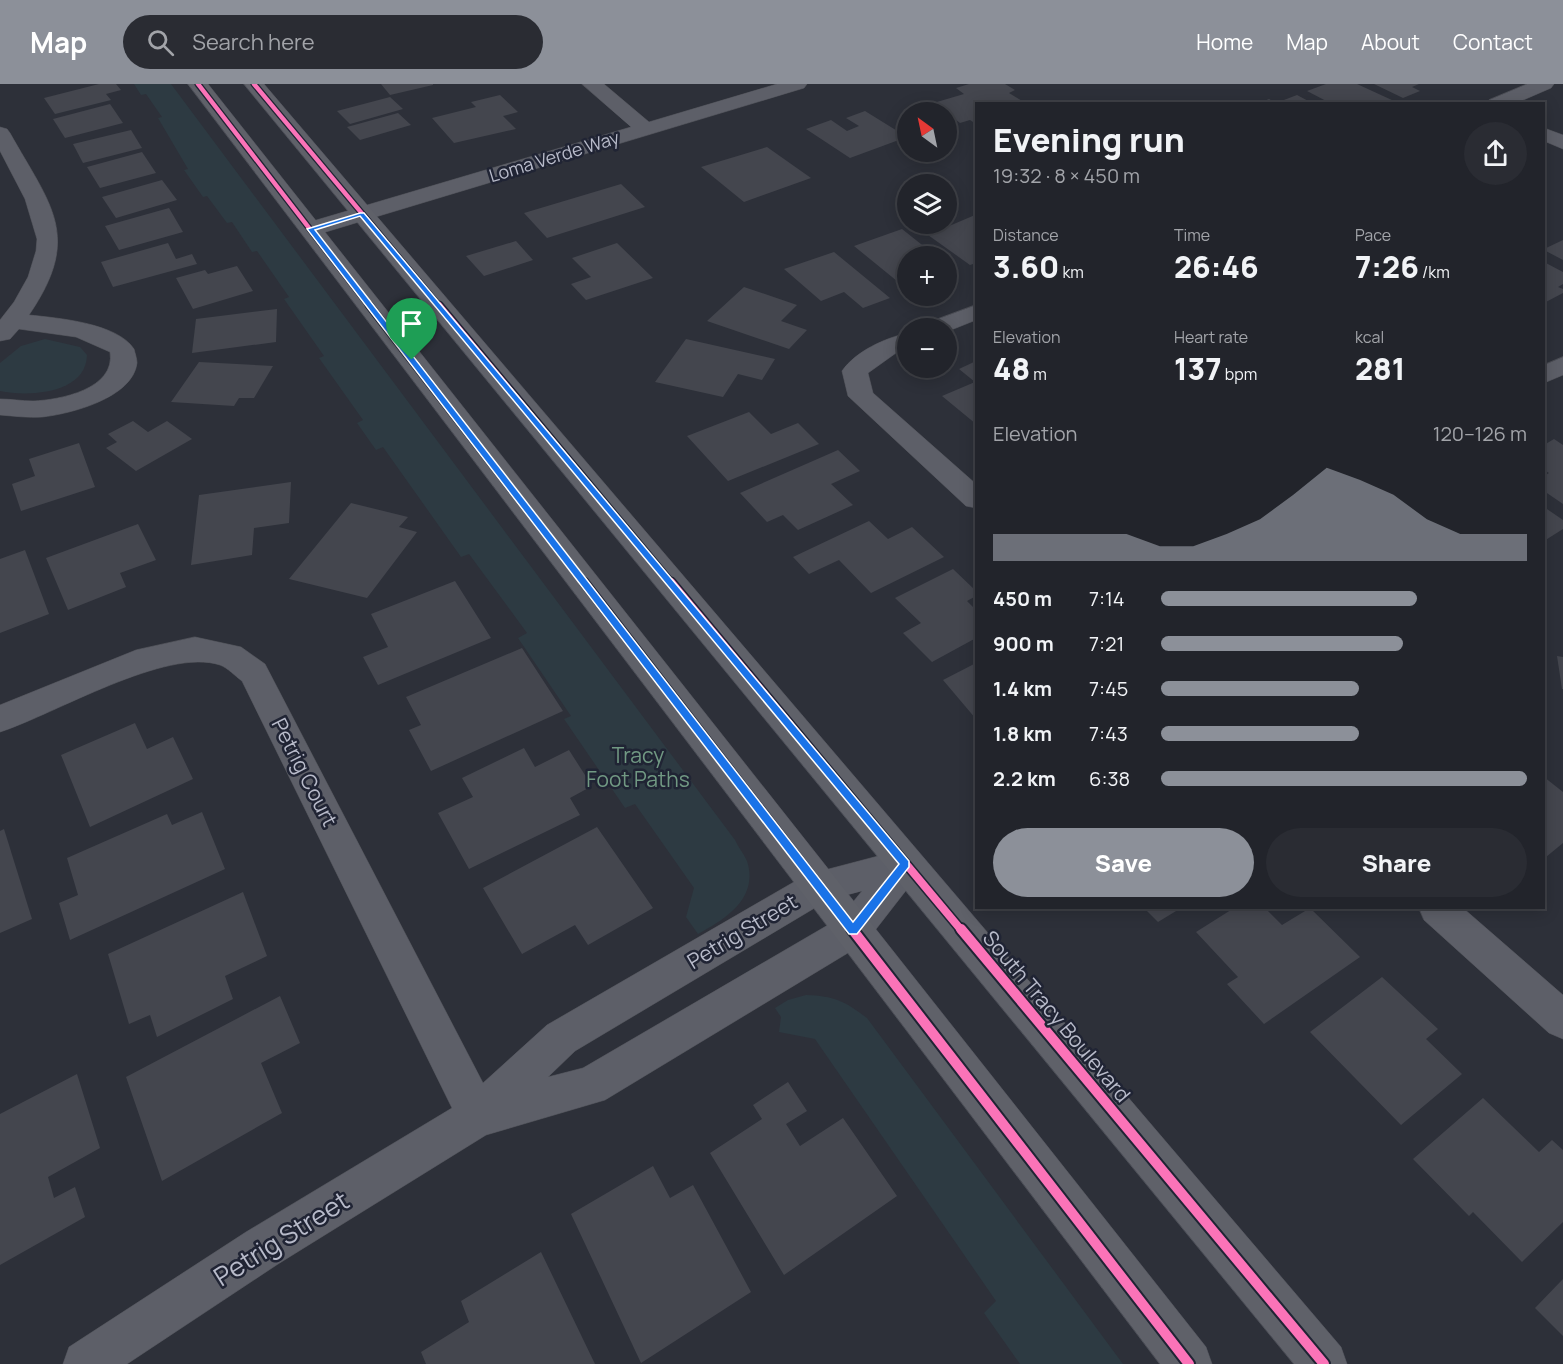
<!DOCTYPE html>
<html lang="en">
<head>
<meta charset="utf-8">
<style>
	:root { --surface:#22242b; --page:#2a2c33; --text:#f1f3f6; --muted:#a2a4a9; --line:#3f4147; --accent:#8c9099 }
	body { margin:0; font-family:Manrope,sans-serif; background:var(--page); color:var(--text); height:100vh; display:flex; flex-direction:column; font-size:22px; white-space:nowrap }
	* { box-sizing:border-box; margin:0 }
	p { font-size:20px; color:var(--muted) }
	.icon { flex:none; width:33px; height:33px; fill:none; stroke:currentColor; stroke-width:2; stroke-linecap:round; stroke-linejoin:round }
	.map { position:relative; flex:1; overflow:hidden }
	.sheet { position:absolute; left:975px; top:18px; width:570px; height:807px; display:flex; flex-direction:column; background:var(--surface); border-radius:0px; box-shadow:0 3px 15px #0003,0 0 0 2px var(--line) }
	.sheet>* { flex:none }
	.needle { width:39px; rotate:327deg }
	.controls { position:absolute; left:897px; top:18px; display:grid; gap:12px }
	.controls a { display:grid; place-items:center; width:60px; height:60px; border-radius:50%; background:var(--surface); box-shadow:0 3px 15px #0003,0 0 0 2px var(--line); font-size:30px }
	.pin { position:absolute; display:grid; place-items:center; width:51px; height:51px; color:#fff; margin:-62px -26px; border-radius:50% 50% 50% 0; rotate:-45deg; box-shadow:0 0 6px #0007 }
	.pin .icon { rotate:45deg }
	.round { display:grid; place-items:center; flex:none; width:63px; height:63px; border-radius:32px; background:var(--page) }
	.headline { display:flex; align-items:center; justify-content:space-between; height:102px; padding:0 18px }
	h1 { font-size:33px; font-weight:800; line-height:45px }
	.metrics { display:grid; grid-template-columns:repeat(3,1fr); gap:9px; height:102px; padding:6px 18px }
	.metrics div { display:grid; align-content:center }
	.metrics b { font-size:30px; font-weight:800 }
	.metrics small { font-size:16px; font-weight:400 }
	.metrics p { font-size:16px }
	.chart { height:168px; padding:12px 18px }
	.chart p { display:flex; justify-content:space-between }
	.chart svg { width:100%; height:108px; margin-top:6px; fill:var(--accent); opacity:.7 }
	.action { display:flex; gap:12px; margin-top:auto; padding:12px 18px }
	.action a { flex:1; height:69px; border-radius:36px; background:var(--accent); color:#fff; font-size:24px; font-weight:800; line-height:69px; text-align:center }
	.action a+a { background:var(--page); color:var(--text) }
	ul { padding:0 18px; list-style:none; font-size:20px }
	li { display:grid; grid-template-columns:96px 72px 1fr; align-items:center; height:45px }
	li i { height:15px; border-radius:8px; background:var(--accent) }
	header { display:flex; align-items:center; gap:36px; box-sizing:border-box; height:84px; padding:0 30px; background:var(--accent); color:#fff }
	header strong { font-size:28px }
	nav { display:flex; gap:33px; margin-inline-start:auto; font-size:21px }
	.search { width:420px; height:54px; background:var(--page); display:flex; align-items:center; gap:15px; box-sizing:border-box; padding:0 21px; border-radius:33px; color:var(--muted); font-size:22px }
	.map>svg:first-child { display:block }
	.green { fill:#2d3a42 }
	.building { fill:#44464e }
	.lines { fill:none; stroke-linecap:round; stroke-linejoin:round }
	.minor-casing { stroke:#4b4d54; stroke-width:1 }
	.major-casing { stroke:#4b4d56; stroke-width:1 }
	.minor { fill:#5d5f68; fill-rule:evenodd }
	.major { fill:#5f6169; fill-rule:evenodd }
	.cycleway-far3-casing { stroke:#202434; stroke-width:7 }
	.cycleway-far2-casing { stroke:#202434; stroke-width:9 }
	.cycleway-far1-casing { stroke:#202434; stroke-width:11 }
	.cycleway-casing { stroke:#202434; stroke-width:14 }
	.cycleway-far3 { stroke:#fb73b8; stroke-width:4.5 }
	.cycleway-far2 { stroke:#fb73b8; stroke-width:6 }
	.cycleway-far1 { stroke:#fb73b8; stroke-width:8 }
	.cycleway { stroke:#fb73b8; stroke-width:10 }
	.route { fill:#1a73e8; stroke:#fff; stroke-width:1.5; fill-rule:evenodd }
	.labels { text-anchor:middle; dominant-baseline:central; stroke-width:5; stroke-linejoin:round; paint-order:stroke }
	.far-street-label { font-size:18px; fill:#b8bbca; stroke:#202434 }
	.park-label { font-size:21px; fill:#719983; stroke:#202434 }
	.street-label { font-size:21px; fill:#b8bbca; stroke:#202434 }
	.near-street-label { font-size:26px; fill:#b8bbca; stroke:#202434 }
</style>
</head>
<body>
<header>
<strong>Map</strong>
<div class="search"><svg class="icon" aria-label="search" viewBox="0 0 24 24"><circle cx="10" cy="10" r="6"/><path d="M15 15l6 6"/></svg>Search here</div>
<nav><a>Home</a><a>Map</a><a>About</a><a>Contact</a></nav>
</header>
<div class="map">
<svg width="1563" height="1280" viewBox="0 0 1563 1280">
	<rect width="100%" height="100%" fill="#2d3039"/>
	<g class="green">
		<path d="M134 0H171L735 756C738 763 744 770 747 777 759 814 726 835 698 850L686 833 694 804 635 720 625 724 564 635 571 632 518 554 527 549 469 470 461 473 383 363 376 366 357 339 363 336 319 274 324 272 284 215 289 213 257 167 252 168 232 138 227 139 207 112 203 113 184 86 188 85 158 34 162 33 146 10 141 11Z"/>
		<path d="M45 255 80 263 87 271C86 310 29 313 0 307V279L21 262Z"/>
		<path d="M806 911C834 912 845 917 867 934L1123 1280H1020L984 1229 996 1217 815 955 779 948 781 933 775 924 788 916Z"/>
	</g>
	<g class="building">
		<polygon points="99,0 116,0 121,6 106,10 111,16 55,30 44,14"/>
		<polygon points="381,0 433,0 433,1 390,11"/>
		<polygon points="969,0 1005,0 1015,6 1009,9 1027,20 976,20 976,40 970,36 960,39 946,28 930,20 964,10 956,4"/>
		<polygon points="1326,0 1357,0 1394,17 1388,20 1332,20 1307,7"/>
		<polygon points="1374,0 1419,0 1412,3 1420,7 1403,14"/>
		<polygon points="500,11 518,28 503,32 516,45 454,59 432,34 476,23 471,18"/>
		<polygon points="1297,11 1314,20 1257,20 1269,15 1276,19"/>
		<polygon points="390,13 403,25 350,40 337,27"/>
		<polygon points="110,20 123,39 65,54 53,35"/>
		<polygon points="865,27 907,53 850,74 806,45 831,36 847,47 859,42 846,34"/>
		<polygon points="398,29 411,41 360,56 347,43"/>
		<polygon points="131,46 142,64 83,79 73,60"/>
		<polygon points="767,63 811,94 744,118 701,83"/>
		<polygon points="142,68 156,89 100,104 87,83"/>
		<polygon points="162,96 177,116 116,134 102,113"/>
		<polygon points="621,100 645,123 547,154 524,129"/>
		<polygon points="169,124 183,148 119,166 105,142"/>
		<polygon points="975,131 976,179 970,181 928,151"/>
		<polygon points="902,145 936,172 908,172 908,206 854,162"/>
		<polygon points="1563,156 1563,176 1544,166 1544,165"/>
		<polygon points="516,157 533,176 484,192 466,172"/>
		<polygon points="168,159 176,175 192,170 197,180 113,203 101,178"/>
		<polygon points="617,159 653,194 586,216 571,200 591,193 572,174"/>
		<polygon points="834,168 890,214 863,224 844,208 821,217 784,185"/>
		<polygon points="1544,178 1563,188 1563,200 1558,203 1563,205 1563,209 1544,219"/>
		<polygon points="237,182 253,207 193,225 176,194 205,186 208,190"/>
		<polygon points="744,203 797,221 781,237 807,246 789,265 707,237"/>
		<polygon points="277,225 276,258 192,269 196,235"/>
		<polygon points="686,255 775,275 762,296 738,290 723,313 655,298"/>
		<polygon points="976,277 976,340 942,312 975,298 959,285"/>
		<polygon points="199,278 273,282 254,314 239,314 234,322 171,318"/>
		<polygon points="749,328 771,350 798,339 819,360 728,397 687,352"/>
		<polygon points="133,337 148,348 167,337 192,355 136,387 106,364 117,358 108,350"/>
		<polygon points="1554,355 1563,361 1563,420 1544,407 1544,392 1549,389 1544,386 1544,361"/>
		<polygon points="79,359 95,403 21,427 12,400 35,392 29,375"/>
		<polygon points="838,366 860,387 831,400 853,421 798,446 783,431 767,438 740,409"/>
		<polygon points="291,398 289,439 254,444 252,471 191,481 199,411"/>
		<polygon points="351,419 408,433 399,443 417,448 367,514 289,495"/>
		<polygon points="1544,423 1563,436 1563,445 1544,457"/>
		<polygon points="869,437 888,455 912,443 944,473 871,509 839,476 809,490 793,473"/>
		<polygon points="138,440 156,476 120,489 126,503 68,526 46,474"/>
		<polygon points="25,466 49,530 0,549 0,475"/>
		<polygon points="953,485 976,507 976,512 967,517 976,526 976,554 932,578 903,549 921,539 895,514"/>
		<polygon points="455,497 491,554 378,601 363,573 388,563 371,530"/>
		<polygon points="522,564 563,627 431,687 409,646 421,641 406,613"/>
		<polygon points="1557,572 1563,573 1563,605 1562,605"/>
		<polygon points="976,579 976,635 943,596"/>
		<polygon points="135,639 147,665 173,653 193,695 90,743 61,671"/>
		<polygon points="524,664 535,683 569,666 592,702 570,714 580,731 469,785 438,729 473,713 462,694"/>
		<polygon points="1544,693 1563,708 1563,759 1546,773 1544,771"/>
		<polygon points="202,728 225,785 70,856 59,819 78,811 67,774 167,730 172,741"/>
		<polygon points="597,743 653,824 588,861 575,841 522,870 483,804"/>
		<polygon points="4,745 32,835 0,849 0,747"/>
		<polygon points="243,808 267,872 225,892 233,915 157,953 150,931 129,940 108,870"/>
		<polygon points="1144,824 1181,824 1158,838"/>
		<polygon points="1234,824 1265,824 1282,841 1310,824 1360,873 1264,940 1227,900 1238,893 1196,848"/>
		<polygon points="1382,893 1438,945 1426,955 1462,990 1401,1041 1310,948"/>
		<polygon points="280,912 300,959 261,979 282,1029 162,1097 126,993"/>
		<polygon points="77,990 100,1064 48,1093 54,1114 75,1103 85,1133 0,1181 0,1030"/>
		<polygon points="788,998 807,1027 786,1040 800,1062 843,1034 897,1112 784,1191 710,1069 762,1035 753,1021"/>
		<polygon points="1483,1014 1539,1068 1552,1056 1563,1066 1563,1138 1522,1178 1473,1128 1469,1132 1413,1075"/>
		<polygon points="653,1082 670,1114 693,1101 751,1208 641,1279 571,1130"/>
		<polygon points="541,1168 595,1280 426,1280 421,1268 469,1238 461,1217"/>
		<polygon points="1563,1195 1563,1252 1535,1224"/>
	</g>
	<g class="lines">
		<defs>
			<g id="minor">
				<polygon points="582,0 604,0 649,38 777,0 807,0 804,4 319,150 311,152 303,150 300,145 303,140 631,43"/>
				<polygon points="1527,0 1554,0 1551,4 1514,20 1487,20 1489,16"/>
				<path d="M0 43 7 45 10 49C51 122 83 152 29 231 58 234 117 239 134 265 135 269 137 275 137 279 133 314 70 330 42 333 28 334 14 332 0 331V315C11 315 22 317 33 317 60 316 116 305 110 268L76 253 19 245 10 255 0 257V236L14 218 28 193 36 167 37 155 25 115 0 67Z"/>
				<polygon points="1544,44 1563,51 1563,65 1544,57"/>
				<polygon points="976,221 976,236 946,248 946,244 924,244 927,239"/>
				<path d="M908 249V265L896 269 868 289 873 309 976 400V424L966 422 848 312 842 287C856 267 885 254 908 249Z"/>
				<polygon points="1563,273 1563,291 1544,299 1544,281"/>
				<path d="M195 553 241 563 265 580 483 999 547 941 806 791 905 765 918 769 923 780 918 791 866 858 605 1016 486 1051 278 1180 127 1280H63L69 1263 246 1148 452 1024 242 597C235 592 228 584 220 581 166 563 55 630 0 648V621L136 566ZM862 807 840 834 583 984 548 993 575 967 828 816Z"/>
				<polygon points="1419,824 1463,824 1563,911 1563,955 1549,949 1424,836"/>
			</g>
			<g id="major">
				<polygon points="188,0 208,0 1206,1263 1212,1280 1160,1280"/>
				<polygon points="244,0 264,0 1341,1263 1347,1280 1294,1280"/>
			</g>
		</defs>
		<use href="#minor" class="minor-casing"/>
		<use href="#major" class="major-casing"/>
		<use href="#minor" class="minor"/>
		<use href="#major" class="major"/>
		<defs>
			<g id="cycleway-far3">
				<polyline points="198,0 370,223"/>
				<polyline points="254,0 440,223"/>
			</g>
			<g id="cycleway-far2">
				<polyline points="369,221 585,500"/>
				<polyline points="439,221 672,500"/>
			</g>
			<g id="cycleway-far1">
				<polyline points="584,498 854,847"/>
				<polyline points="671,498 962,847"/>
			</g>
			<g id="cycleway">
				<polyline points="852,845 1189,1280"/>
				<polyline points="961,845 1324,1280"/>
			</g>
		</defs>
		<use href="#cycleway-far3" class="cycleway-far3-casing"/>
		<use href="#cycleway-far2" class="cycleway-far2-casing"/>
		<use href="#cycleway-far1" class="cycleway-far1-casing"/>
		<use href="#cycleway" class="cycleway-casing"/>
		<use href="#cycleway-far3" class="cycleway-far3"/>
		<use href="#cycleway-far2" class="cycleway-far2"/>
		<use href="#cycleway-far1" class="cycleway-far1"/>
		<use href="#cycleway" class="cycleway"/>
	</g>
	<path class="route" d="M360 129H364L909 777V783L857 850H849L307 145ZM360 132 899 780 853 838 315 146Z"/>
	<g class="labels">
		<g class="far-street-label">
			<text transform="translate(554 72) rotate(-17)">Loma Verde Way</text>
		</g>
		<g class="park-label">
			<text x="638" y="671">Tracy<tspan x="638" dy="24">Foot Paths</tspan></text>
		</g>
		<g class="street-label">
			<text transform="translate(305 688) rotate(63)">Petrig Court</text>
			<text transform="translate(742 847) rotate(-31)">Petrig Street</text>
			<text transform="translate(1057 932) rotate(50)">South Tracy Boulevard</text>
		</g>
		<g class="near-street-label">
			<text transform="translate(281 1154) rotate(-32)">Petrig Street</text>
		</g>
	</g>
</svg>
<div class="controls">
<a><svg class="needle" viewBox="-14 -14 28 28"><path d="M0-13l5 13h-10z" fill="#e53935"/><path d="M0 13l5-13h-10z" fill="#a2a4a9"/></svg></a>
<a><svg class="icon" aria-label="layers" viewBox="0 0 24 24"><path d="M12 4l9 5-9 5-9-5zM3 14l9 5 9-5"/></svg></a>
<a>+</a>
<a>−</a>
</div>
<div class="pin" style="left:412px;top:276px;background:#1e9e55"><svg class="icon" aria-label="arrive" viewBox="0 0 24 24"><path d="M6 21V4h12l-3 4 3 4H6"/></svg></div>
<section class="sheet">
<div class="headline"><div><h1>Evening run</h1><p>19:32 · 8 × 450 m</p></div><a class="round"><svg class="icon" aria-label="share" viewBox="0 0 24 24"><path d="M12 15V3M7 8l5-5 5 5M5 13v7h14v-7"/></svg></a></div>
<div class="metrics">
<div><p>Distance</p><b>3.60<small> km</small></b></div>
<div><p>Time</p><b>26:46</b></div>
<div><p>Pace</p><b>7:26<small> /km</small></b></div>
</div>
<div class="metrics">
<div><p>Elevation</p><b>48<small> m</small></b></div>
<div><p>Heart rate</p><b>137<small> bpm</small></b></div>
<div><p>kcal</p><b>281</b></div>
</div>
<div class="chart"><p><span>Elevation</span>120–126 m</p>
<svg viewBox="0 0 160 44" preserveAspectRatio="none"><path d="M0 44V33L10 33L20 33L30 33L40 33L50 38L60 38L70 33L80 27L90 17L100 6L110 11L120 17L130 27L140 33L150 33L160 33V44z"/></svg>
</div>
<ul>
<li><b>450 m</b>7:14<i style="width:70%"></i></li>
<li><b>900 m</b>7:21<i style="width:66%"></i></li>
<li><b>1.4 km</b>7:45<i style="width:54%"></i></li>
<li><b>1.8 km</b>7:43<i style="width:54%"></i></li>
<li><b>2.2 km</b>6:38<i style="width:100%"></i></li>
</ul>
<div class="action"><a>Save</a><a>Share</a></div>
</section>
</div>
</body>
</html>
